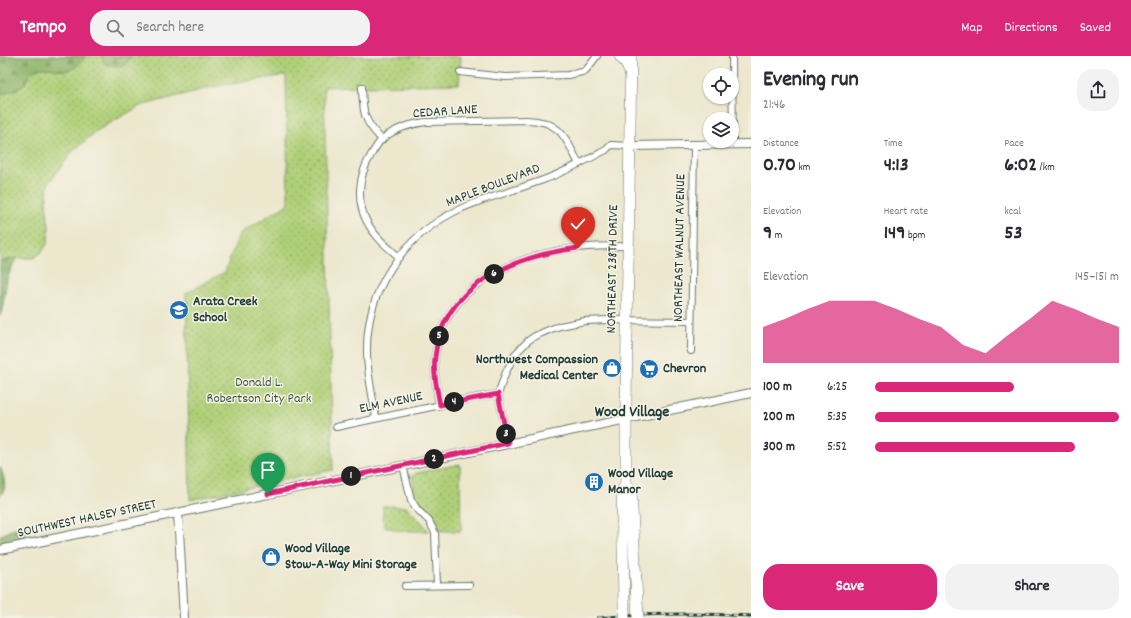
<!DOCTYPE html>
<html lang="en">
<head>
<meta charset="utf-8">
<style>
	:root { --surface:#fff; --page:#f2f2f3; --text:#2b2b33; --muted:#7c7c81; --accent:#db2777 }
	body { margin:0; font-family:Dekko,sans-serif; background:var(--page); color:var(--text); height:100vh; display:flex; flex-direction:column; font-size:15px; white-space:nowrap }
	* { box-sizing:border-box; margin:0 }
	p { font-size:13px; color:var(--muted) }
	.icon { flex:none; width:22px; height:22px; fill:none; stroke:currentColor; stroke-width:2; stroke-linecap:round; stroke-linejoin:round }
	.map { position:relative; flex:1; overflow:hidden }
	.drawer { display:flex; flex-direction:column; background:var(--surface); width:380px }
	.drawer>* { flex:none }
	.buttons { position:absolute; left:703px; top:12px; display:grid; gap:8px }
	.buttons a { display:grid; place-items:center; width:36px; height:36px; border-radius:50%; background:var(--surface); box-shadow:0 1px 3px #0004; font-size:20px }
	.pin { position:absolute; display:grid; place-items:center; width:34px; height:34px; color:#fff; margin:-41px -17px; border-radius:50% 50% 50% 0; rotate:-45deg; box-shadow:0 0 4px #0007 }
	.pin .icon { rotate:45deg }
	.km { position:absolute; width:20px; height:20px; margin:-10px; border-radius:50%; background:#222; color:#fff; font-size:11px; line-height:20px; text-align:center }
	.round { display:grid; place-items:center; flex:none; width:42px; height:42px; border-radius:16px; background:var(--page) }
	.overview { display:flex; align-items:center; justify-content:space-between; height:68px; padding:0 12px }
	h1 { font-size:22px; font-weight:700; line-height:30px }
	.metrics { display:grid; grid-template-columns:repeat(3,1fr); gap:6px; height:68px; padding:4px 12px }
	.metrics div { display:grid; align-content:center }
	.metrics b { font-size:20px; font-weight:700 }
	.metrics small { font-size:11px; font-weight:400 }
	.metrics p { font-size:11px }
	.chart { height:112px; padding:8px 12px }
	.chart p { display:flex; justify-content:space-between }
	.chart svg { width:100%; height:72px; margin-top:4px; fill:var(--accent); opacity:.7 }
	.action { display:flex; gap:8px; margin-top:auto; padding:8px 12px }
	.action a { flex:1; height:46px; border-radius:16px; background:var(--accent); color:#fff; font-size:16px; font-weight:700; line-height:46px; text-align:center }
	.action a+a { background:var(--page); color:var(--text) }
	ul { padding:0 12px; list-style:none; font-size:13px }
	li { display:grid; grid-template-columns:64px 48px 1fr; align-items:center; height:30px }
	li i { height:10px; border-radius:5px; background:var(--accent) }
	header { display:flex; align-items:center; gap:24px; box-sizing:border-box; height:56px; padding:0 20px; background:var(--accent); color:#fff }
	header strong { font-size:19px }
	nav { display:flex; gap:22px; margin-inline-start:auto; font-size:14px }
	.search { width:280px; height:36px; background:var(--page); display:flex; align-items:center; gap:10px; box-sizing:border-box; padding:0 14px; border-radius:16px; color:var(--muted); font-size:15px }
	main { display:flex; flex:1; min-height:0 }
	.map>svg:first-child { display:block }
	.grass { fill:url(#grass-dots); stroke:#688656 }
	.forest { fill:url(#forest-firs); stroke:#56784e }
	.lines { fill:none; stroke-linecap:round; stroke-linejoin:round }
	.street-casing { stroke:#67786a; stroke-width:8 }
	.secondary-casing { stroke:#67786a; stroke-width:10 }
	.highway-casing { stroke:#67786a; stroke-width:12 }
	.street { stroke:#fff; stroke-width:6 }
	.secondary { stroke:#fff; stroke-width:8 }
	.highway { stroke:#fff; stroke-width:11 }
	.rail-casing { stroke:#1f3d34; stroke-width:3 }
	.rail { stroke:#f7f3e8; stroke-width:1.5; stroke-dasharray:4.5; stroke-linecap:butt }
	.highway-bridge-casing { stroke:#67786a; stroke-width:12; stroke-linecap:butt }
	.highway-bridge { stroke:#fff; stroke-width:11 }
	.route-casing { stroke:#fff; stroke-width:8 }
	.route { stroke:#db2777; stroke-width:5 }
	.labels { text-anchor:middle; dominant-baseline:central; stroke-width:3; stroke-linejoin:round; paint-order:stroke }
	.street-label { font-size:14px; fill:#1f3d34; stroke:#f7f3e8 }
	.poi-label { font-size:14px; font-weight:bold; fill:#1f3d34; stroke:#f7f3e8; text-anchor:start }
	.park-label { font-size:14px; fill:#3c5a42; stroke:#f7f3e8 }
	.quarter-label { font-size:16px; font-weight:bold; fill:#1f3d34; stroke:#f7f3e8 }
</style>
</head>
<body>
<header>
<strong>Tempo</strong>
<div class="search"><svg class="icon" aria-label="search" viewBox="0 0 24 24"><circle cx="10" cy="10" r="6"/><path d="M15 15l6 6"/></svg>Search here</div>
<nav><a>Map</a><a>Directions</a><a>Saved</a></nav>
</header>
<main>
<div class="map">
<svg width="751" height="562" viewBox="0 0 751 562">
	<defs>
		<pattern id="grass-dots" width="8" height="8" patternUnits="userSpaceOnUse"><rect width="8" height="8" fill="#b0d078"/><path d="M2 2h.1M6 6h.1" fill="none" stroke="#8faa63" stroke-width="1.8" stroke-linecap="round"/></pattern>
		<pattern id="forest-firs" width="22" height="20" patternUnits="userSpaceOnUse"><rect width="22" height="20" fill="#8cb268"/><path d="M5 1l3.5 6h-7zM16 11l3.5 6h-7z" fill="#729256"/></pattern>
	</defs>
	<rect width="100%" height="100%" fill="#f7f3e8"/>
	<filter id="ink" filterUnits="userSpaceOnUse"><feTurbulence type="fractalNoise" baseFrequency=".025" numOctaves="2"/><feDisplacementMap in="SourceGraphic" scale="8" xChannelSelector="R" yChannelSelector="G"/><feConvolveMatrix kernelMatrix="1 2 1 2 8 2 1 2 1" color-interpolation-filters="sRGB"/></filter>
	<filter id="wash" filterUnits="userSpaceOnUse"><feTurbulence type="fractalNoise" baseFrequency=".012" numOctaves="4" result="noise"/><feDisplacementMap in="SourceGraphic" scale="16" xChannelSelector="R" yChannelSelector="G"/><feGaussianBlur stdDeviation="0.9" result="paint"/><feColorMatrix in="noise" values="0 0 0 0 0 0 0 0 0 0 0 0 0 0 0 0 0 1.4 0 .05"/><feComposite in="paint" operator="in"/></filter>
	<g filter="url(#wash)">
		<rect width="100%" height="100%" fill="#ece7cd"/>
		<g class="grass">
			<polygon points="0,0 461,0 459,28 324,31 333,414 190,444 186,237 225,216 239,178 288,148 286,19 212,31 140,50 98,74 73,95 48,128 46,149 49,171 48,186 42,196 33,202 16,202 0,205"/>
			<path d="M460 408 461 475H441C436 460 427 457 419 445 414 438 413 429 412 420L417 417Z"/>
			<path d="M383 450 407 451C413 459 423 465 428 475H400L384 470 383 464Z"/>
		</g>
		<g class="forest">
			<path d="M0 0H86C66 28 57 6 35 14 27 18 27 27 21 31 15 35 6 36 0 38Z"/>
			<path d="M101 0H132L125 9C119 10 108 11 104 6 103 5 102 2 101 0Z"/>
			<path d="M16 202C16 207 12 211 10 216 4 230 5 246 0 260V205Z"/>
			<path d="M0 411C3 417 6 427 4 434 3 436 1 438 0 440Z"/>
			<polygon points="23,470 26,472 28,475 25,480 21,482 0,486 0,479 2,479 14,472"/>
		</g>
	</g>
	<g filter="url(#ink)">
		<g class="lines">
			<defs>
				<g id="street">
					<polyline points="732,0 733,88"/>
					<polyline points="460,16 505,21 568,19 582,16 586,14 597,0"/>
					<path d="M362 31C363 57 363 64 382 84"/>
					<path d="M399 201C386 190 374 180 366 164 356 143 359 119 371 99 374 94 377 89 381 84 394 73 410 68 426 66L527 64C561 65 565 81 579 108"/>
					<polyline points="691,295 694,89"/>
					<path d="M439 349C437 333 433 317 435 301 442 231 515 199 577 192 594 190 611 190 629 190"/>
					<path d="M376 362C373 341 367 318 367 296 366 234 402 181 458 154 466 150 475 147 483 144 503 138 523 131 543 124 565 116 585 105 606 94L611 89 630 90"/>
					<polyline points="336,371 474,342 498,338"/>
					<polyline points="508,387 498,338 506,316 513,302 517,296 529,284 535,280 551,273 560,270 585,265 608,264 691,265"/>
					<polyline points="403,409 411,444 417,453 429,465 435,477 437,529"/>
					<polyline points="405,530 469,529"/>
				</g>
				<g id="secondary">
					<polyline points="630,90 751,88"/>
					<polyline points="178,457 184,562"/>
					<polyline points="0,494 751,337"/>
				</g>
				<g id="highway">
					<polyline points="620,0 626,7 630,17"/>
					<polyline points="626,427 631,436 637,545"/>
					<polyline points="624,545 622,436 626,427 626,348 631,0"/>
				</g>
			</defs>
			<use href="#street" class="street-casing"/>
			<use href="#secondary" class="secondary-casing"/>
			<use href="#highway" class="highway-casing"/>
			<use href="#street" class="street"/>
			<use href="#secondary" class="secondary"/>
			<use href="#highway" class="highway"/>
			<defs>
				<path id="rail" d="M598 562C649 557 700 557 751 560"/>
			</defs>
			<use href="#rail" class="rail-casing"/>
			<use href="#rail" class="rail"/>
			<defs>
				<g id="highway-bridge">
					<polyline points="624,545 624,562"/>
					<polyline points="637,545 638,562"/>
				</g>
			</defs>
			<use href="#highway-bridge" class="highway-bridge-casing"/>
			<use href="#highway-bridge" class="highway-bridge"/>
		</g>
	</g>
	<g class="lines" filter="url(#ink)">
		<defs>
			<path id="route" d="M268 438 508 387 498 338 440 349C437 333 433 317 435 301 442 229 515 200 578 192"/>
		</defs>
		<use href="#route" class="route-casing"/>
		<use href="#route" class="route"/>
	</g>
	<defs>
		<symbol id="school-disc" viewBox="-11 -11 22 22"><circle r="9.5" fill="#1f6fb2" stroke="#f7f3e8"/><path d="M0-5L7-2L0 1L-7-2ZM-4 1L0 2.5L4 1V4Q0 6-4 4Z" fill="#fff"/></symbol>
		<symbol id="shop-disc" viewBox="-11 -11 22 22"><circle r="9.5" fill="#1f6fb2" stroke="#f7f3e8"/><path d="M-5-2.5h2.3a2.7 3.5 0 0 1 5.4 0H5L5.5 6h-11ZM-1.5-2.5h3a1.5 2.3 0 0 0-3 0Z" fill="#fff"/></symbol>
		<symbol id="supermarket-disc" viewBox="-11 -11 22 22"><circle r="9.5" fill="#1f6fb2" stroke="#f7f3e8"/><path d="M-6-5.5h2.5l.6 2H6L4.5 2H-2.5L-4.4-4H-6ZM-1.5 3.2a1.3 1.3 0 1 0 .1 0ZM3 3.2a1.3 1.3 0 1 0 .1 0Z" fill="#fff"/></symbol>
		<symbol id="building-disc" viewBox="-11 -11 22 22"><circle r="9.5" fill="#1f6fb2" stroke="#f7f3e8"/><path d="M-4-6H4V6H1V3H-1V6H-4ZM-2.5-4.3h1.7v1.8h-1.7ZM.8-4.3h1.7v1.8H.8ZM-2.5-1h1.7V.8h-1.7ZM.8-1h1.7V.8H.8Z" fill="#fff"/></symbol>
	</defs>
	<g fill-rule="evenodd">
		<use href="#school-disc" x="168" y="243" width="22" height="22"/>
		<use href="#shop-disc" x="601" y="301" width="22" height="22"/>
		<use href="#supermarket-disc" x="638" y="302" width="22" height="22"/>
		<use href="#building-disc" x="583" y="415" width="22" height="22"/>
		<use href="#shop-disc" x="260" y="490" width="22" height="22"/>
	</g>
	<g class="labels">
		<g class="street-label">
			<text transform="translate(445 56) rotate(-4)">CEDAR LANE</text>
			<text transform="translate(493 130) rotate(-21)">MAPLE BOULEVARD</text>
			<text transform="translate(680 192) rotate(-89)">NORTHEAST WALNUT AVENUE</text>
			<text transform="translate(613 213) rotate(-89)">NORTHEAST 238TH DRIVE</text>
			<text transform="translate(391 347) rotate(-12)">ELM AVENUE</text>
			<text transform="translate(87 463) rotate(-12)">SOUTHWEST HALSEY STREET</text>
		</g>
		<g class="poi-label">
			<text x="193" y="246">Arata Creek<tspan x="193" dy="16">School</tspan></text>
			<text x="598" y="304" text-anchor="end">Northwest Compassion<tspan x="598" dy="16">Medical Center</tspan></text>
			<text x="663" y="313">Chevron</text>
			<text x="608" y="418">Wood Village<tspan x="608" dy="16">Manor</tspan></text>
			<text x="285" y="493">Wood Village<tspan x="285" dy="16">Stow-A-Way Mini Storage</tspan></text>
		</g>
		<g class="park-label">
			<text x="259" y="327">Donald L.<tspan x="259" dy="16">Robertson City Park</tspan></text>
		</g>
		<g class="quarter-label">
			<text x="632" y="356">Wood Village</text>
		</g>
	</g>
</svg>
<div class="buttons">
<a><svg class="icon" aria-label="locate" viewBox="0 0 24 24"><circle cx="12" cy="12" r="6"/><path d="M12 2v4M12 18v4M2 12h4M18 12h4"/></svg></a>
<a><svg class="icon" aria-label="layers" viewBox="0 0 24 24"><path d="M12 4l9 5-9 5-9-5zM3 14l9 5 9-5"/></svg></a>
</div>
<div class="pin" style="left:268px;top:438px;background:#1e9e55"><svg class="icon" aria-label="arrive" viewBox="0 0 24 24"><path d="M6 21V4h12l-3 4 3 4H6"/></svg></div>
<div class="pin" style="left:578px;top:192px;background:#d93025"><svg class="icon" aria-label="check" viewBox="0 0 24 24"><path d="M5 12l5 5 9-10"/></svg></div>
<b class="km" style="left:351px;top:420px">1</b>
<b class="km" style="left:434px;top:403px">2</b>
<b class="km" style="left:506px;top:378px">3</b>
<b class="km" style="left:454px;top:346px">4</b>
<b class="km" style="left:439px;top:280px">5</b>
<b class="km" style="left:494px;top:218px">6</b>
</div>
<section class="drawer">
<div class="overview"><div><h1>Evening run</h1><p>21:46</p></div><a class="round"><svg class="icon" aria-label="share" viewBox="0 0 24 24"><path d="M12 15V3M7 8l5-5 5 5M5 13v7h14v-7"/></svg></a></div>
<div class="metrics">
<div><p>Distance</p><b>0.70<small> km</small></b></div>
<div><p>Time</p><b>4:13</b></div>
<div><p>Pace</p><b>6:02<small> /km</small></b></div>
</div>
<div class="metrics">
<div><p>Elevation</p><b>9<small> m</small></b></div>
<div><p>Heart rate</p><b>149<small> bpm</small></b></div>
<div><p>kcal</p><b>53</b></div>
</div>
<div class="chart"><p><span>Elevation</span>145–151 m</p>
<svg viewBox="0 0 160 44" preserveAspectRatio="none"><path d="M0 44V22L10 17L20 11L30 6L40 6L50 6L60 11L70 17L80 22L90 33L100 38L110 27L120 17L130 6L140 11L150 17L160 22V44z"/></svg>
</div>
<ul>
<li><b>100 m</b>6:25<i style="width:57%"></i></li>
<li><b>200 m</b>5:35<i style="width:100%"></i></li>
<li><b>300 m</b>5:52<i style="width:82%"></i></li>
</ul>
<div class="action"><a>Save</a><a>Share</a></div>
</section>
</main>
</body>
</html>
